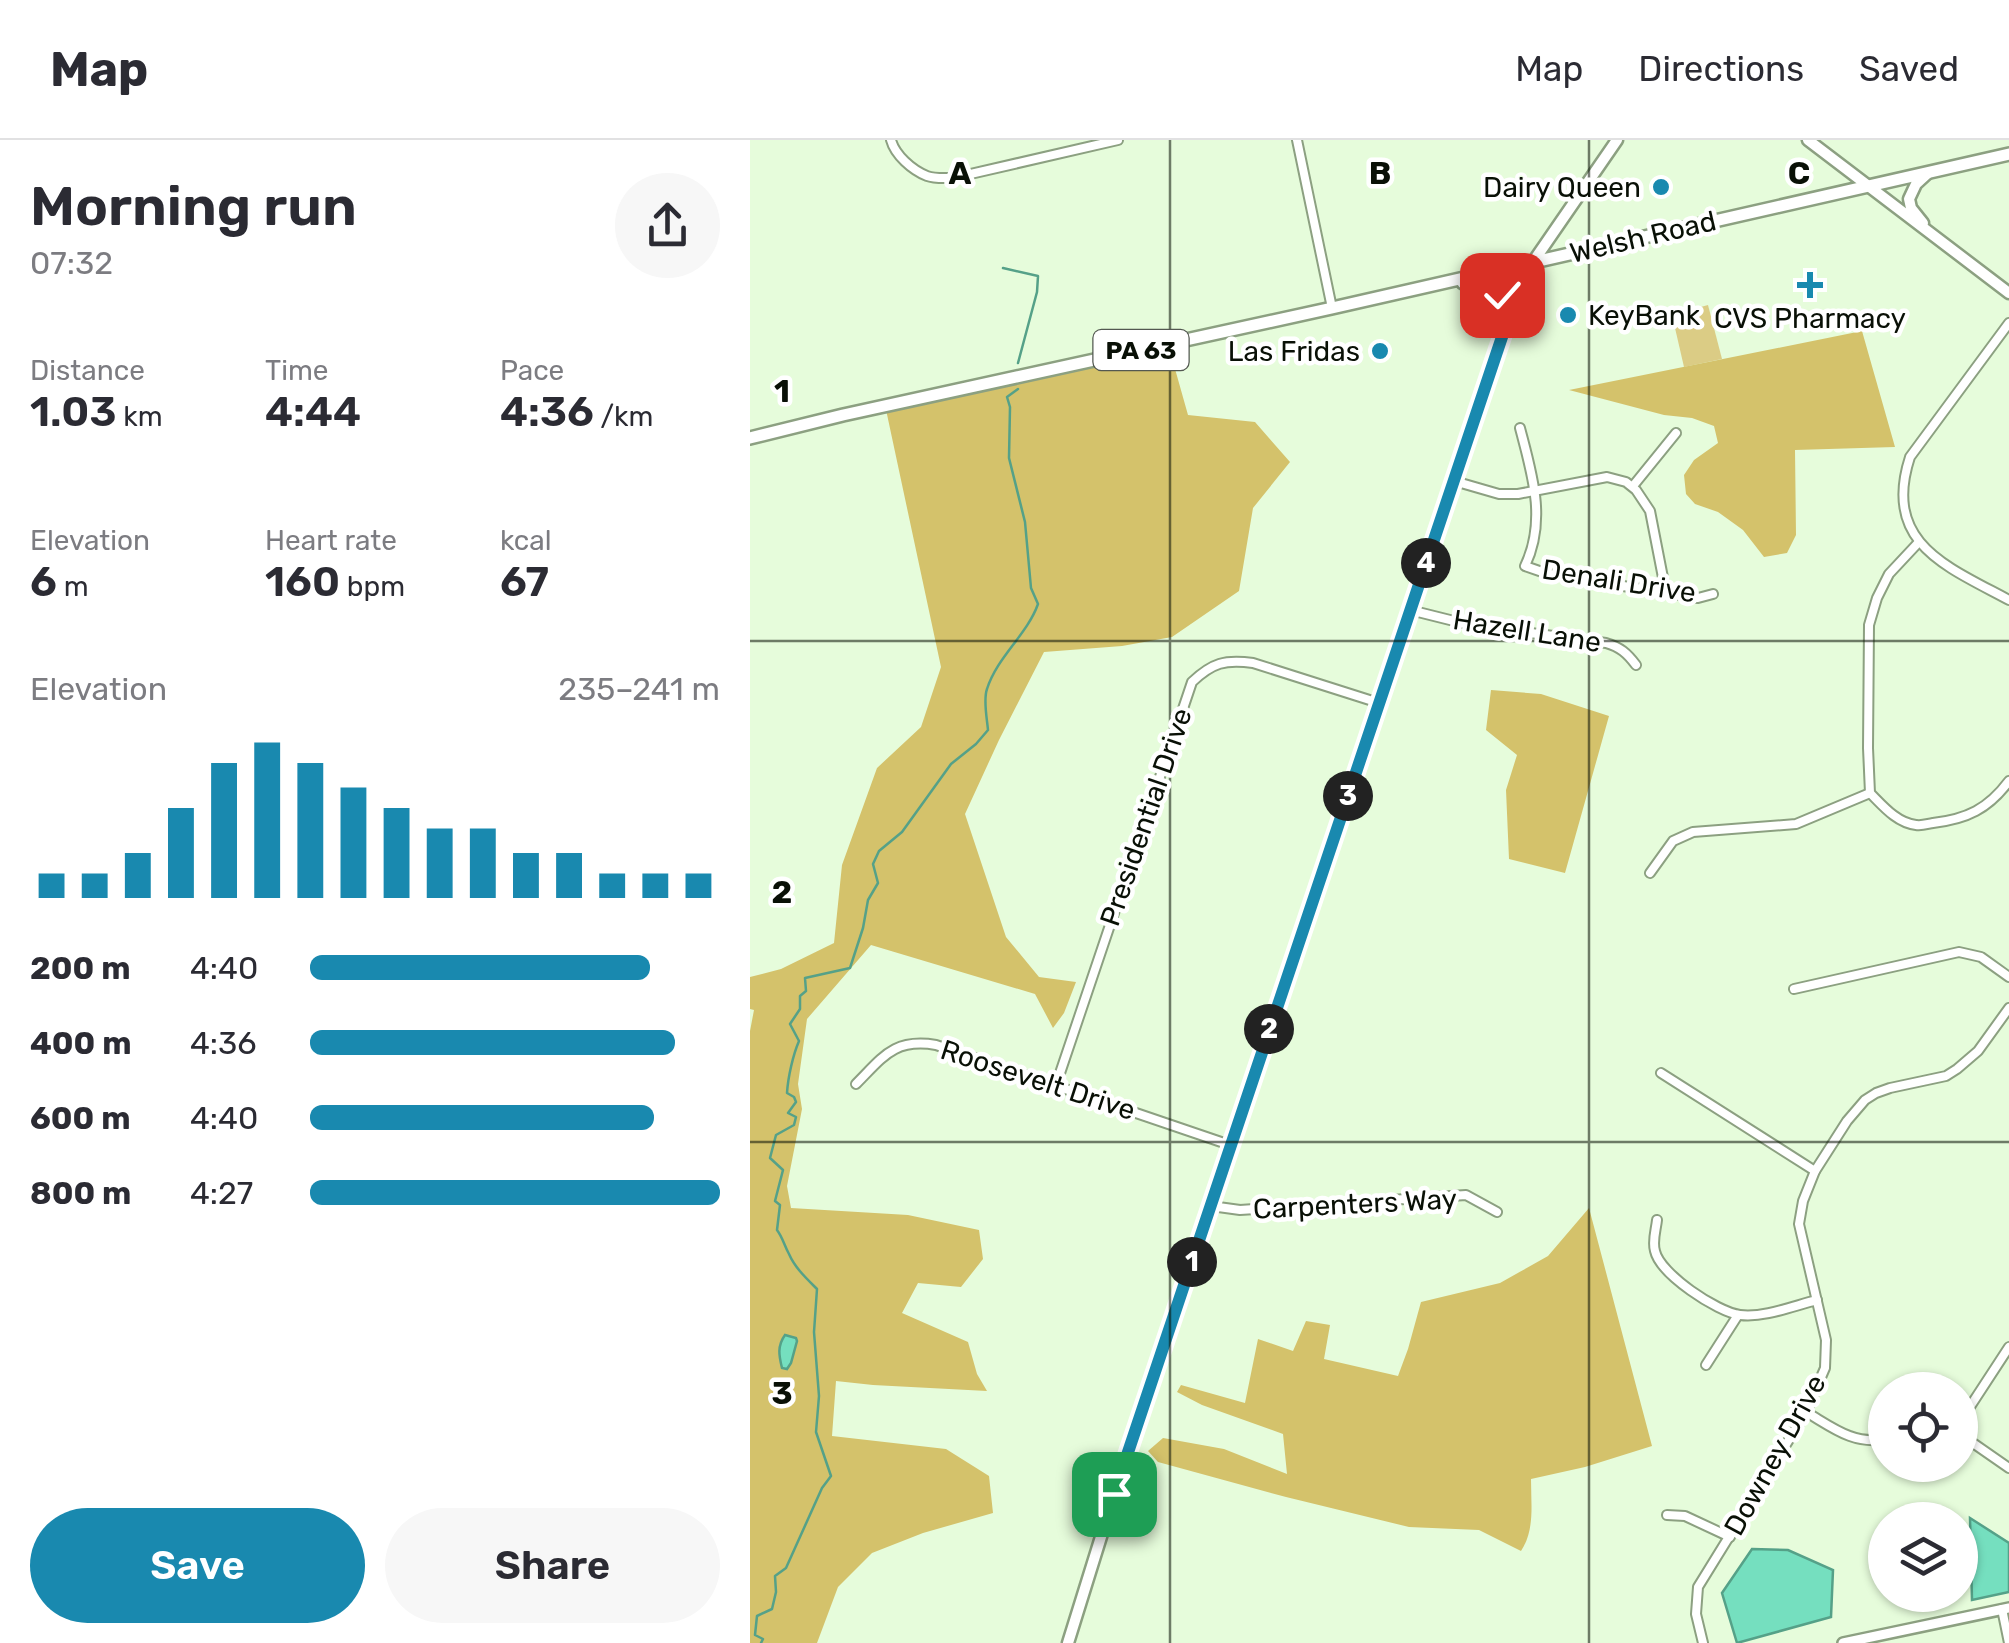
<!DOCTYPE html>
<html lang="en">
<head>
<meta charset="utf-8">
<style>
	:root { --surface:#fff; --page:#f7f7f7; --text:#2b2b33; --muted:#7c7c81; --line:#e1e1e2; --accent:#1989af }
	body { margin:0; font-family:Rubik,sans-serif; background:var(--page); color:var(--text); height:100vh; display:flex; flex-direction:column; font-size:38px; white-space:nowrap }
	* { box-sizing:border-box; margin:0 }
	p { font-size:32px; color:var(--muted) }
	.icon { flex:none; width:55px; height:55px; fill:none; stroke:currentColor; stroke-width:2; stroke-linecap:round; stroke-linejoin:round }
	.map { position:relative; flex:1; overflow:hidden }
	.side { display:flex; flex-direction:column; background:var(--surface); width:750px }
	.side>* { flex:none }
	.tools { position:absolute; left:1118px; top:1232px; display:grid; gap:20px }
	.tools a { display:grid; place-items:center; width:110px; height:110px; border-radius:50%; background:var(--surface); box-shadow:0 2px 8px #0004; font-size:50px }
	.pin { position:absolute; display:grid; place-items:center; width:85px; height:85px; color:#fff; margin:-42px; border-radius:20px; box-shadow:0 5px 15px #0006 }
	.km { position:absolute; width:50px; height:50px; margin:-25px; border-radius:50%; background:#222; color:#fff; font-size:28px; line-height:50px; text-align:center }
	.round { display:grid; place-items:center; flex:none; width:105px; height:105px; border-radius:52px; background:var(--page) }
	.head { display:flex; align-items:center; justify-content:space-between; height:170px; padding:0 30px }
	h1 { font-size:55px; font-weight:600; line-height:75px }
	.metrics { display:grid; grid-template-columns:repeat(3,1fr); gap:15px; height:170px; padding:10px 30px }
	.metrics div { display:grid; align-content:center }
	.metrics b { font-size:42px; font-weight:600 }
	.metrics small { font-size:28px; font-weight:400 }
	.metrics p { font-size:28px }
	.chart { height:280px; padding:20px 30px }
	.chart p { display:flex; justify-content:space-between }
	.chart svg { width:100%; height:180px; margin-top:10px; stroke:var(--accent); stroke-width:6 }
	.cta { display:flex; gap:20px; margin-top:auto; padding:20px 30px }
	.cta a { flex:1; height:115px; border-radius:60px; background:var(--accent); color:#fff; font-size:40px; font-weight:600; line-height:115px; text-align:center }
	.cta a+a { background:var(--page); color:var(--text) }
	ul { padding:0 30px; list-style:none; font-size:32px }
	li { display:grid; grid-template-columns:160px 120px 1fr; align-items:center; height:75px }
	li i { height:25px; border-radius:12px; background:var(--accent) }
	header { display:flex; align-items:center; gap:60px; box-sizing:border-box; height:140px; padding:0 50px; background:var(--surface); border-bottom:2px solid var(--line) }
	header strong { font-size:48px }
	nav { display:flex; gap:55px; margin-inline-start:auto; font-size:35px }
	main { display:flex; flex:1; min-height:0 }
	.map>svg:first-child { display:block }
	.green { fill:#dbcc85 }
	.forest { fill:#d4c26b }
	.water { fill:#75dfbf; stroke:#55a188; stroke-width:2.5 }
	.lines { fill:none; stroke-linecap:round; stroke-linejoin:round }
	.stream { stroke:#55a188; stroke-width:2.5 }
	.minor-casing { stroke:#8ca081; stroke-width:12 }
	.tertiary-casing { stroke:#8ca081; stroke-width:14 }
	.secondary-casing { stroke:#8ca081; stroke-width:15 }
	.primary-casing { stroke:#8ca081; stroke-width:16 }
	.minor { stroke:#fff; stroke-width:8 }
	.tertiary { stroke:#fff; stroke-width:9 }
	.secondary { stroke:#fff; stroke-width:10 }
	.primary { stroke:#fff; stroke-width:11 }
	.route-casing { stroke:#fff; stroke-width:20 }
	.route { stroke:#1989af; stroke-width:12 }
	.grid { fill:none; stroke:#091006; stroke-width:2.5; stroke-opacity:0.55 }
	.poi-dot { fill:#1989af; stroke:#fff; stroke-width:4 }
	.labels { text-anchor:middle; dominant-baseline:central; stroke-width:9; stroke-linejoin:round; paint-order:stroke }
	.shield { fill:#fff; stroke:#535851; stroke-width:2.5 }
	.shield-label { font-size:25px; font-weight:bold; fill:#091006 }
	.poi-label { font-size:28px; fill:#091006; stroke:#fff; text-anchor:end }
	.street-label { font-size:28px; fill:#091006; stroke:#fff }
	.grid-label { font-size:32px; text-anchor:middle; font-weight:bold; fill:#091006; stroke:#fff; stroke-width:9; stroke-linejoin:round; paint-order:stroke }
</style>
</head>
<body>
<header>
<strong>Map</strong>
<nav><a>Map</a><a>Directions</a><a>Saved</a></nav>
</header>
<main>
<section class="side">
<div class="head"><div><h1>Morning run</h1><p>07:32</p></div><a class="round"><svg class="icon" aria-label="share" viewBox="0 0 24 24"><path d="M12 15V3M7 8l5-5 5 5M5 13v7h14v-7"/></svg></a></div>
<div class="metrics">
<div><p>Distance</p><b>1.03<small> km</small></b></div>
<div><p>Time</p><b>4:44</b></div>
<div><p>Pace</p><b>4:36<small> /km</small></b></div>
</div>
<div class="metrics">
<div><p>Elevation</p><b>6<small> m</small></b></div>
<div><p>Heart rate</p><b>160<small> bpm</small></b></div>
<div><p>kcal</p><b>67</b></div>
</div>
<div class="chart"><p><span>Elevation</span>235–241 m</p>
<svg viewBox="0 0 160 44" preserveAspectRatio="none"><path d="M5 44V38M15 44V38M25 44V33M35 44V22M45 44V11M55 44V6M65 44V11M75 44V17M85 44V22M95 44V27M105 44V27M115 44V33M125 44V33M135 44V38M145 44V38M155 44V38"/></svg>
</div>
<ul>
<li><b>200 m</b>4:40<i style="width:83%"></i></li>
<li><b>400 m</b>4:36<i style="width:89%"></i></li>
<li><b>600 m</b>4:40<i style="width:84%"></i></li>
<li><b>800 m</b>4:27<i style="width:100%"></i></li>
</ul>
<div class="cta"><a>Save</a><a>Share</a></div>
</section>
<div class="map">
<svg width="1259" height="1503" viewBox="0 0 1259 1503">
	<rect width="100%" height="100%" fill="#e6fcdb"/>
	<polygon class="green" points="958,165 972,219 934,227 922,175"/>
	<g class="forest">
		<polygon points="1112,191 1145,307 1045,310 1046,395 1037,413 1014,417 993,390 968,372 945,364 936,354 934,335 944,320 968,303 964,286 942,278 914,275 819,250"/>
		<polygon points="418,204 438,275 505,282 540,322 503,368 489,451 422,497 372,506 294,512 249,600 215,674 256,797 289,837 326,842 314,873 303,888 285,854 121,805 57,879 48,944 52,969 37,1046 41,1068 158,1075 229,1090 233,1119 211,1147 168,1143 152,1173 218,1202 227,1234 237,1251 123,1245 86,1241 82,1296 196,1309 239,1336 243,1373 173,1393 122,1413 88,1447 67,1503 0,1503 0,891 4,870 0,869 0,837 31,829 84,803 92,725 127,628 171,587 191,527 135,265"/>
		<polygon points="741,550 791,554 859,576 815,733 759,719 756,650 767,615 736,590"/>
		<path d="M839 1068 902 1306 835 1327 781 1339C781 1364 785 1390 771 1411L729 1390 659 1387 536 1357 408 1322 398 1311 413 1298 474 1309 537 1334 533 1294 452 1265 427 1252 431 1245 495 1263 508 1199 543 1211 556 1181 580 1185 574 1219 648 1236 658 1209 671 1162 750 1143 798 1116Z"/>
	</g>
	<g class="water">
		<path d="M35 1195 46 1198 47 1201 41 1223 37 1229 32 1228C29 1216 27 1206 35 1195Z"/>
		<polygon points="1220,1378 1259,1403 1259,1452 1222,1460"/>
		<polygon points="1002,1409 1038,1410 1083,1430 1081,1477 987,1503 972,1453"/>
	</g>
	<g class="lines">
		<g class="stream">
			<polyline points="253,128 288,136 287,152 268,223"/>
			<path d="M11 1503 13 1499 5 1495 7 1476 22 1469 26 1452 25 1436 36 1428 72 1348 81 1336 66 1292 69 1256 64 1192 67 1149C57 1139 45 1128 39 1114 34 1105 33 1098 27 1090L30 1065 25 1061 33 1030 20 1018 26 995 44 985 46 977 38 973 46 962 44 957 37 953C38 937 43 915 49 901L40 884 50 869V856L56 851 55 838 100 828 113 788 118 760 128 743 123 724 129 711 152 692 201 624 226 604 238 590C237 578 233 560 237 549 247 517 277 495 288 464L281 448 275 382 259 318 260 267 257 257 268 249"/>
		</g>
		<defs>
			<g id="minor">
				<path d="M141 0C145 15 162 30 177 36 185 39 195 38 203 38L368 0"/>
				<polyline points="547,0 582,168"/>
				<path d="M1259 183 1160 317C1132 403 1196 426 1259 460"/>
				<path d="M770 288C782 334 797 380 775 426L798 434 948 458 963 454"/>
				<polyline points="704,341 749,354 768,354 857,337 876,342 886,350 900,371 916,453"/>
				<polyline points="883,346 926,293"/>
				<path d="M1168 403 1139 434 1127 458 1119 485 1118 608 1120 653C1133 666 1147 683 1166 685 1172 686 1177 684 1183 683 1217 679 1238 669 1259 641"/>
				<path d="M660 470 720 485 856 503C870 507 877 513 886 525"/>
				<polyline points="900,733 923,701 943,692 1046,684 1120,653"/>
				<polyline points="1044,849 1209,812 1231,817 1259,837"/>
				<polyline points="911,933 1065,1031"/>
				<path d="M106 944C133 917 144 898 186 905L480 1005"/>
				<path d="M306 945 442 542C462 523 475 519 503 523L629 563"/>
				<polyline points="461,1066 490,1070 716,1055 747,1072"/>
				<path d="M907 1080C906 1090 902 1101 905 1111 910 1134 967 1172 990 1175 1014 1178 1043 1166 1067 1160"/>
				<polyline points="956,1225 988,1175"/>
				<path d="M1056 1272C1082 1287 1103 1305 1135 1299"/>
				<polyline points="1210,1282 1259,1207"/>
				<polyline points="1210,1294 1259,1328"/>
				<polyline points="917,1375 935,1376 980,1397"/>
				<polyline points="1252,1469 1259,1503"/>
				<polyline points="953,1503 946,1474 948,1447 1056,1272 1075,1228 1076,1200 1049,1084 1053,1061 1065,1031 1097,981 1115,960 1126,953 1140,948 1196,936 1207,929 1228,911 1259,868"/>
			</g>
			<polyline id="tertiary" points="1093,1503 1259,1468"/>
			<g id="secondary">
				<polyline points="1058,0 1259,153"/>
				<polyline points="1173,83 1161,68 1159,59 1166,44 1178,33"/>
				<polyline points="318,1503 364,1355 480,1005 769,148 783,122 867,0"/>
			</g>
			<g id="primary">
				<path d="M713 143C751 141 760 155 754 191"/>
				<polyline points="0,298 93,275 582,168 1259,14"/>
			</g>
		</defs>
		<use href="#minor" class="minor-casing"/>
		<use href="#tertiary" class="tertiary-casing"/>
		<use href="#secondary" class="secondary-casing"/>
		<use href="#primary" class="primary-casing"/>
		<use href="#minor" class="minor"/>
		<use href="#tertiary" class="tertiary"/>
		<use href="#secondary" class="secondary"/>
		<use href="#primary" class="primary"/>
	</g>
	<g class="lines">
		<defs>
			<polyline id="route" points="364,1354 754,191 756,173 752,155"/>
		</defs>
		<use href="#route" class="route-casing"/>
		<use href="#route" class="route"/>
	</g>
	<path class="grid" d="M420 0V1503M839 0V1503M0 501H1259M0 1002H1259"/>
	<g class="poi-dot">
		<circle cx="911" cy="47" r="10"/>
		<path d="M1055 130h10v10h10v10h-10v10h-10v-10h-10v-10h10z"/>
		<circle cx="818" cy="175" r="10"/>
		<circle cx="630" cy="211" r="10"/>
	</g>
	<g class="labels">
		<rect class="shield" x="343.5" y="190" width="95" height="40" rx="8"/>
		<g class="shield-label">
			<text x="391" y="210">PA 63</text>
		</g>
		<g class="poi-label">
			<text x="891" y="47">Dairy Queen</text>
			<text x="838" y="175" text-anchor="start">KeyBank</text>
			<text x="1060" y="178" text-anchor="middle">CVS Pharmacy</text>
			<text x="610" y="211">Las Fridas</text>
		</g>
		<g class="street-label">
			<text transform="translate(893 97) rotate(-13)">Welsh Road</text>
			<text transform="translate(869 441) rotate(9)">Denali Drive</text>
			<text transform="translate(777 491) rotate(9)">Hazell Lane</text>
			<text transform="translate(396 677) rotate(-71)">Presidential Drive</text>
			<text transform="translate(288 940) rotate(18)">Roosevelt Drive</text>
			<text transform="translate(605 1064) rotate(-3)">Carpenters Way</text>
			<text transform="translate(1025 1315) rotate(-61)">Downey Drive</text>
		</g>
	</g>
	<g class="grid-label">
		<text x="210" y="44">A</text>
		<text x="630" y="44">B</text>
		<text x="1049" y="44">C</text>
		<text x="32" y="262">1</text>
		<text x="32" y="763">2</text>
		<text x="32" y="1264">3</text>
	</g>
</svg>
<div class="tools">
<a><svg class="icon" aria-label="locate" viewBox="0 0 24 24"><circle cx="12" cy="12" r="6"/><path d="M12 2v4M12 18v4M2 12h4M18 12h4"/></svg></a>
<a><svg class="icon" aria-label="layers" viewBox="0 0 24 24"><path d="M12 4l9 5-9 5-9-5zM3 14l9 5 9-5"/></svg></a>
</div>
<div class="pin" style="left:364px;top:1354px;background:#1e9e55"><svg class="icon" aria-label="arrive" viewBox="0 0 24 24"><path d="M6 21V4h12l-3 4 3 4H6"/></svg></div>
<div class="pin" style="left:752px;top:155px;background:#d93025"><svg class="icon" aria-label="check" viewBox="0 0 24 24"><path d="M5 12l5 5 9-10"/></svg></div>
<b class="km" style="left:442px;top:1122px">1</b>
<b class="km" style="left:519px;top:889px">2</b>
<b class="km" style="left:598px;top:656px">3</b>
<b class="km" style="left:676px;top:423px">4</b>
</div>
</main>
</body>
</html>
